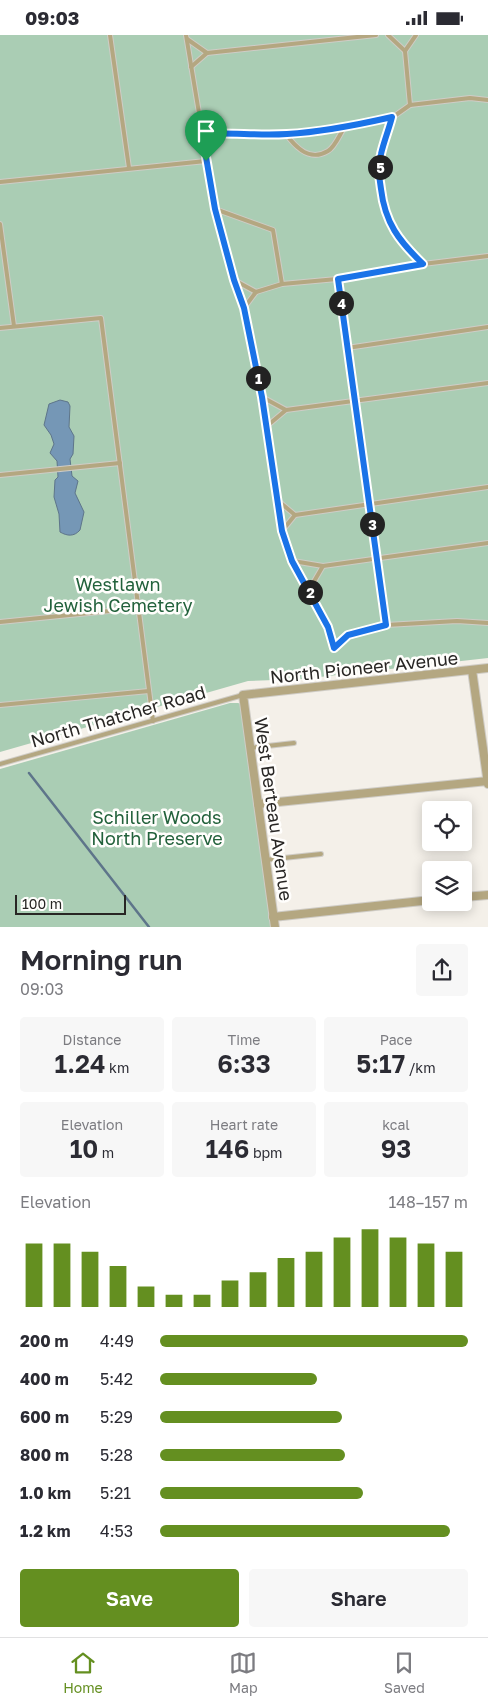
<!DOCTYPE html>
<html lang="en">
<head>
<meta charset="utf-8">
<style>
	:root { --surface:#fff; --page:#f7f7f7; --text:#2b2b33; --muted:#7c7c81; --line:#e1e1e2; --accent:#648f20 }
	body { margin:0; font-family:"Golos Text",sans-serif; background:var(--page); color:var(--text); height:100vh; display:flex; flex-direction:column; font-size:19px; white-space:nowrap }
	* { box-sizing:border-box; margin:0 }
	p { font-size:16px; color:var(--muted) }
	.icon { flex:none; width:28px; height:28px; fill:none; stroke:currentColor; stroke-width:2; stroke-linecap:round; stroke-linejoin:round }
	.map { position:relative; height:892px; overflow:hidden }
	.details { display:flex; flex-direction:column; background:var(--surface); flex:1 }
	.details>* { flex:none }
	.tools { position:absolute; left:422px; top:766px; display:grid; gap:10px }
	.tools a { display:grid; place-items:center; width:50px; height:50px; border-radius:5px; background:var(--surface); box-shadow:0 2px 12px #0003; font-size:25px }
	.scale { position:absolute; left:15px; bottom:12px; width:111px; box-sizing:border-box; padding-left:5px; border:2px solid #282624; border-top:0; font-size:14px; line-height:18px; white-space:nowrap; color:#282624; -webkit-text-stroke:4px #fffefc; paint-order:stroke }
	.pin { position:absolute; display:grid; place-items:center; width:42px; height:42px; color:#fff; margin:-51px -21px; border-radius:50% 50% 50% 0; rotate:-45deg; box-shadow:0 0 5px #0007 }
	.pin .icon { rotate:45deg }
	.km { position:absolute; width:25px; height:25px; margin:-12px; border-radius:50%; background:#222; color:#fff; font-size:14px; line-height:25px; text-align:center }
	.round { display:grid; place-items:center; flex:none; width:52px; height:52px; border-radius:5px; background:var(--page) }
	.summary { display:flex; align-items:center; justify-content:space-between; height:85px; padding:0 20px }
	h1 { font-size:28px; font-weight:600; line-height:38px }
	.stats { display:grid; grid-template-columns:repeat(3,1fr); gap:8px; height:85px; padding:5px 20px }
	.stats div { display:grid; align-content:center; border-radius:5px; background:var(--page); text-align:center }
	.stats b { font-size:25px; font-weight:600 }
	.stats small { font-size:14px; font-weight:400 }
	.stats p { font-size:14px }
	.chart { height:140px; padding:10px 20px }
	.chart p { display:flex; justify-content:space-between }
	.chart svg { width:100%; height:90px; margin-top:5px; stroke:var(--accent); stroke-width:6 }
	.primary-button { display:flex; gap:10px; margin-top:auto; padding:10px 20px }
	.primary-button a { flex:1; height:58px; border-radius:5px; background:var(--accent); color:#fff; font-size:20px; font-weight:600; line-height:58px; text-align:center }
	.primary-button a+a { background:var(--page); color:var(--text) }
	ul { padding:0 20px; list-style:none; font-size:16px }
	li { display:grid; grid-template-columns:80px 60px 1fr; align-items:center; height:38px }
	li i { height:12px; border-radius:6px; background:var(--accent) }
	.status { display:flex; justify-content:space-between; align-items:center; height:35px; padding:0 25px; background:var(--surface); direction:ltr }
	.status svg { height:14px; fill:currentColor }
	.dock { display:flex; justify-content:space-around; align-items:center; height:70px; border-top:1px solid var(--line); background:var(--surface); font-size:14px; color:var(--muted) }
	.dock a { display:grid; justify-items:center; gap:2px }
	.dock .current { color:var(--accent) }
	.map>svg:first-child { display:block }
	.green { fill:#aacdb4 }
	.water { fill:#7597b6; stroke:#5e758a }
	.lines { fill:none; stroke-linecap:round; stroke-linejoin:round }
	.stream { stroke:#5e758a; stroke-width:2.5 }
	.lane-casing { stroke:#cfccc6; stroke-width:6 }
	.street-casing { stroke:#cfccc6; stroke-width:10 }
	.lane { stroke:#b4a781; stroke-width:4 }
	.street { stroke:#b4a781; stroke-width:8 }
	.route-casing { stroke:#fff; stroke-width:10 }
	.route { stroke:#1a73e8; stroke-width:6 }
	.labels { text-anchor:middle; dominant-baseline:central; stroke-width:5; stroke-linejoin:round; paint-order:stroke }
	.park-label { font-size:18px; fill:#22613b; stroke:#fffefc }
	.street-label { font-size:18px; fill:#282624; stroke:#fffefc }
</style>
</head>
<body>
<div class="status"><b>09:03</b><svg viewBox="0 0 49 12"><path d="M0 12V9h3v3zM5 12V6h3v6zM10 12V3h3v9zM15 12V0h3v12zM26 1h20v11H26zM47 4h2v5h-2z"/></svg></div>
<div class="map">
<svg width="488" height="892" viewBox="0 0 488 892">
	<rect width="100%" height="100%" fill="#f4f0e9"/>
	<g class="green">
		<polygon points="0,0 488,0 488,623 302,644 248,646 0,717"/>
		<polygon points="230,668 238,668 241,669 271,892 0,892 0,734"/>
	</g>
	<path class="water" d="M60 365 68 367 70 371 69 392 74 401 73 419 70 424 72 441 78 446 75 458 84 477 80 495C74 502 67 501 60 497L59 479 54 462 55 445 58 442 57 426 50 418 54 409 51 400 44 390 49 369Z"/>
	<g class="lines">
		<polyline class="stream" points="29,738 149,892"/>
		<defs>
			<g id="lane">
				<polyline points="110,0 129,133"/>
				<polyline points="186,0 215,174 234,245 244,273 262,362 282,496 292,526 328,592 334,613 348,600 386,590 457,586 488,588"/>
				<polyline points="388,0 405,16"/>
				<polyline points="187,4 207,18"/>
				<polyline points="191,32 207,18 376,0"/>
				<polyline points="410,70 405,16 416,0"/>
				<path d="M393 82C389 94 384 106 381 119 378 130 379 143 381 154 385 188 399 206 423 229"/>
				<polyline points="202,99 219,98 286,99 344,93 393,82 410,70 470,63 488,65"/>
				<path d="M286 99C296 113 310 127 328 116 335 112 340 99 344 93"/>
				<polyline points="0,147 206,126"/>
				<polyline points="215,174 273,195 282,249"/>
				<polyline points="0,189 14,291"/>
				<polyline points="337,244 386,590"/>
				<polyline points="234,245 256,257 282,249 337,244 423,229 488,221"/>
				<polyline points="244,273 256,257"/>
				<polyline points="0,293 101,283 153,686"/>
				<polyline points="347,313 488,292"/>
				<polyline points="262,362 286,375 488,348"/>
				<polyline points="267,391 286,375"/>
				<polyline points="0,440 120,428"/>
				<polyline points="276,464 295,480"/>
				<polyline points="282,496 295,480 488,452"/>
				<polyline points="293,526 323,531"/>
				<polyline points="309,555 323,531 488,508"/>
				<polyline points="0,587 139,573"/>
				<polyline points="0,670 149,656"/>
				<polyline points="250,713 294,708"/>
				<polyline points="0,729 243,660"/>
				<polyline points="265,825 321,819"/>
			</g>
			<g id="street">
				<polyline points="472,635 488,749"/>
				<polyline points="258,769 488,746"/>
				<polyline points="464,862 488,860"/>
				<polyline points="273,882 431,865"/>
				<polyline points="275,892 243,660 488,633"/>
			</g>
		</defs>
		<use href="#lane" class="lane-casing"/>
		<use href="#street" class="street-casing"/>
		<use href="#lane" class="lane"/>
		<use href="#street" class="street"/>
	</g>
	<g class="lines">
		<defs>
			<path id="route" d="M392 82C389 94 384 106 381 119 378 130 379 143 381 154 385 188 399 206 423 229L338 244 386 590 348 600 334 613 328 592 292 526 282 496 262 362 244 273 234 245 215 174 202 99C230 97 258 101 287 99 323 97 357 90 392 82Z"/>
		</defs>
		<use href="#route" class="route-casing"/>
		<use href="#route" class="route"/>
	</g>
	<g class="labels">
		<g class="park-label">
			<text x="118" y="549">Westlawn<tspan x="118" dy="21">Jewish Cemetery</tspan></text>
			<text x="157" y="782">Schiller Woods<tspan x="157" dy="21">North Preserve</tspan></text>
		</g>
		<g class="street-label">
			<text transform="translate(364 632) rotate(-6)">North Pioneer Avenue</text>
			<text transform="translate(118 681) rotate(-16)">North Thatcher Road</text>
			<text transform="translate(274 774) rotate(82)">West Berteau Avenue</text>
		</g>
	</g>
</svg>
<div class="tools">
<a><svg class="icon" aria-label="locate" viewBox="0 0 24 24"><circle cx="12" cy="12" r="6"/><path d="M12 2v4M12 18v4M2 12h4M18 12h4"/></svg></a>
<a><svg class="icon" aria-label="layers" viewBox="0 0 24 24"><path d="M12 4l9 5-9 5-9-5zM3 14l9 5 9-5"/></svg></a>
</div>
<div class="scale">100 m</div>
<div class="pin" style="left:206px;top:126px;background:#1e9e55"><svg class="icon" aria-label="arrive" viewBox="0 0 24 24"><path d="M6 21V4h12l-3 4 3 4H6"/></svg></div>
<b class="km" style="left:258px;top:343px">1</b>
<b class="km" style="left:310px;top:557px">2</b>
<b class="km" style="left:372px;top:489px">3</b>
<b class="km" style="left:341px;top:268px">4</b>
<b class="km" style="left:380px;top:132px">5</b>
</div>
<section class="details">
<div class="summary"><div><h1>Morning run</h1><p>09:03</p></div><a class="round"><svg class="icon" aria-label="share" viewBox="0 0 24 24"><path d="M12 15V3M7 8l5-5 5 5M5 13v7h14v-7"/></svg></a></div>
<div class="stats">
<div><p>Distance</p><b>1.24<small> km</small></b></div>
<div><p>Time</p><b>6:33</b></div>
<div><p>Pace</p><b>5:17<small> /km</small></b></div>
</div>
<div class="stats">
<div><p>Elevation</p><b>10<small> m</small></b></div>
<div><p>Heart rate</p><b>146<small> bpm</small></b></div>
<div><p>kcal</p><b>93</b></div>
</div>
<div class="chart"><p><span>Elevation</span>148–157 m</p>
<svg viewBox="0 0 160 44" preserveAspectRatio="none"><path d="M5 44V13M15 44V13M25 44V17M35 44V24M45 44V34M55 44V38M65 44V38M75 44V31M85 44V27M95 44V20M105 44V17M115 44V10M125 44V6M135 44V10M145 44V13M155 44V17"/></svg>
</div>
<ul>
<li><b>200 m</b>4:49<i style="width:100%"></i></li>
<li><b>400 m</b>5:42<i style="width:51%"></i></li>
<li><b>600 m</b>5:29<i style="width:59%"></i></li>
<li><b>800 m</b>5:28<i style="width:60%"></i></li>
<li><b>1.0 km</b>5:21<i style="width:66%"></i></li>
<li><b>1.2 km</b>4:53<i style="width:94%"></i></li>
</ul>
<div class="primary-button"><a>Save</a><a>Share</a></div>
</section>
<nav class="dock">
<a class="current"><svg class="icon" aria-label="home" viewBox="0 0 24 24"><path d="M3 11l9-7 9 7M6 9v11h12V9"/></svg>Home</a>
<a><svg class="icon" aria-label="map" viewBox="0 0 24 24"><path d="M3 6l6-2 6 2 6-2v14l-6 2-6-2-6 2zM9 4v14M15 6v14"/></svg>Map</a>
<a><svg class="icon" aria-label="saved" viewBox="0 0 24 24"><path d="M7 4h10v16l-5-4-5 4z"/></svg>Saved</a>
</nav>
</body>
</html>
